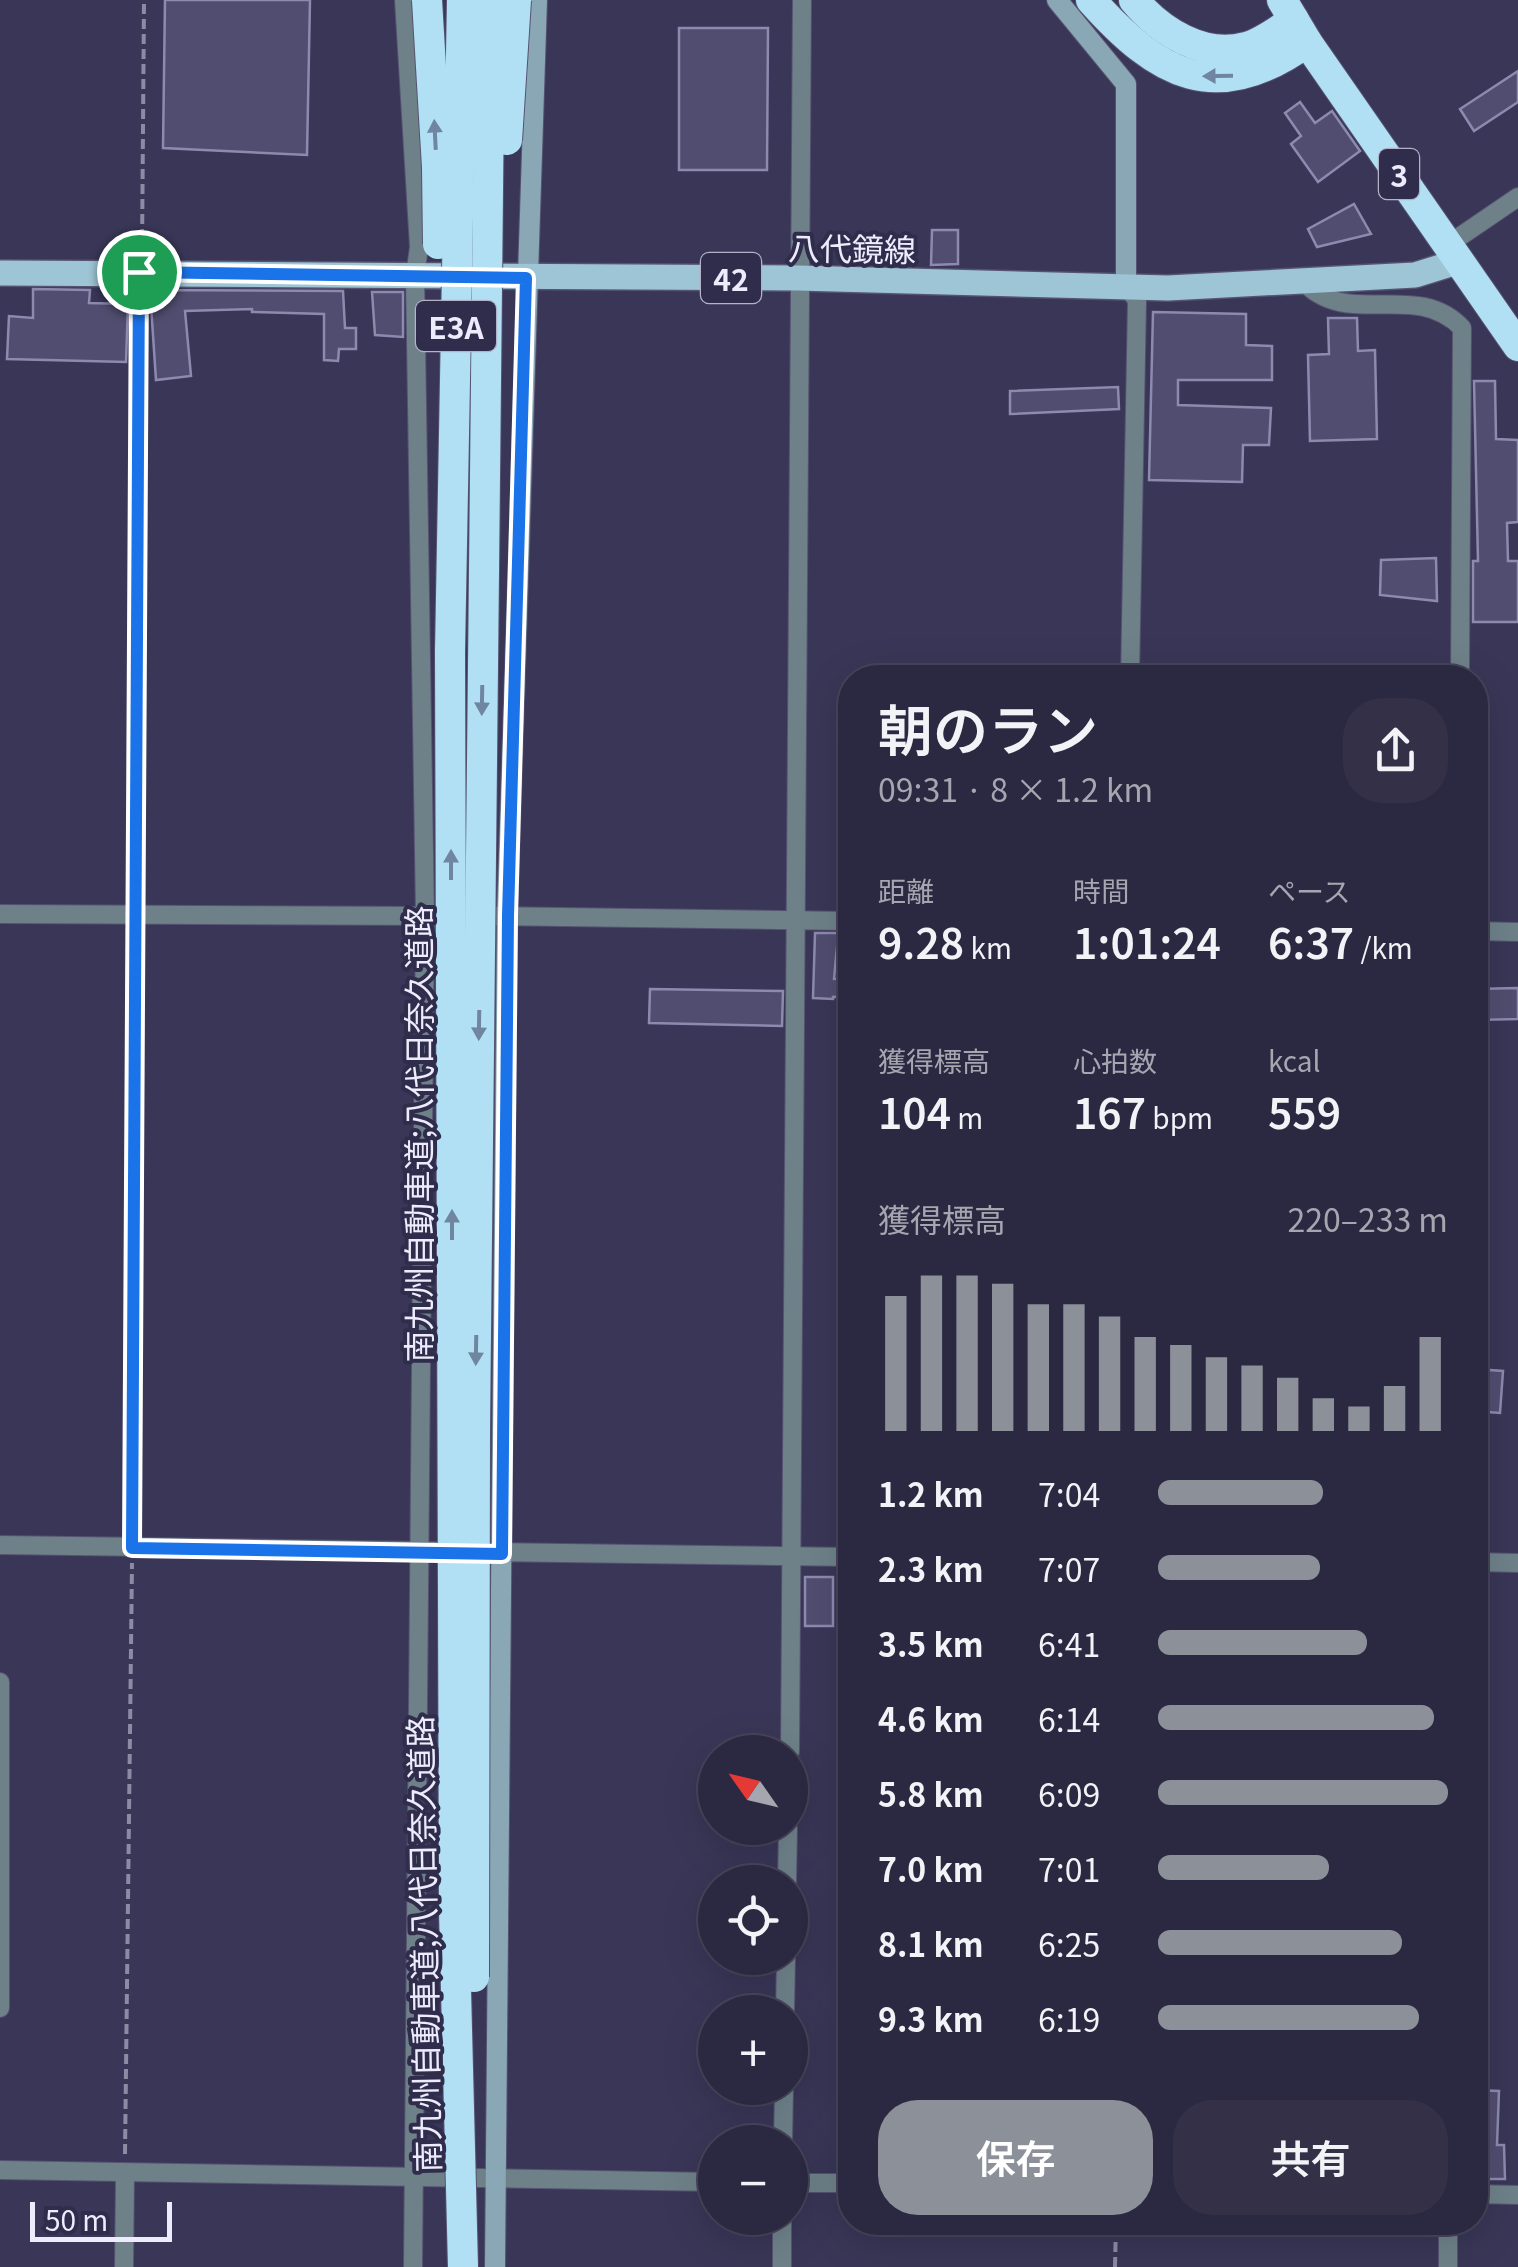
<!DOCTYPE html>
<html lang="ja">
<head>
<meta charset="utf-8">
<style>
	:root { --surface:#2b2841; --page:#333048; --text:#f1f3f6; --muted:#a6a6b1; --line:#47445a; --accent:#8c9099 }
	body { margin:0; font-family:Georgia,"Noto Sans JP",serif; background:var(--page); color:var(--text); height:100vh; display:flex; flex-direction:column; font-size:38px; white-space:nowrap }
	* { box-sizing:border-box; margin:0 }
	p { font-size:32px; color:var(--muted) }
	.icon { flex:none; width:55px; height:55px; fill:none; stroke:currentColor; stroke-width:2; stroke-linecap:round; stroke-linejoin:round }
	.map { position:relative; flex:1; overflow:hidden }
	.drawer { position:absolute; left:838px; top:665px; width:650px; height:1570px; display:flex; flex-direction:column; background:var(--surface); border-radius:40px; box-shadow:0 10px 40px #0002,0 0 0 2px var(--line) }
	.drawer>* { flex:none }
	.needle { width:65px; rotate:304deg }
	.controls { position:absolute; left:698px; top:1735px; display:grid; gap:20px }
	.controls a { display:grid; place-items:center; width:110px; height:110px; border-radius:50%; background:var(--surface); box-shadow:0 10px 40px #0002,0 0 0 2px var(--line); font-size:50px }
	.scale { position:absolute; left:30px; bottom:25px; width:142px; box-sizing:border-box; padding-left:10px; border:5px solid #ececfc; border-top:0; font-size:28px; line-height:35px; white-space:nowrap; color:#ececfc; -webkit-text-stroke:8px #2f2c4c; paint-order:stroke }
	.pin { position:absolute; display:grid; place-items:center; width:85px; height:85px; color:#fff; margin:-42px; border:5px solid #fff; border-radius:50%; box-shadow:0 2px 10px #0007 }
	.round { display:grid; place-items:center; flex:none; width:105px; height:105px; border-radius:40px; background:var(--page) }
	.head { display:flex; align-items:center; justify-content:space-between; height:170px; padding:0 40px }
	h1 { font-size:55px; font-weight:600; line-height:75px }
	.metrics { display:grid; grid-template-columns:repeat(3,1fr); gap:15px; height:170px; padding:10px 40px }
	.metrics div { display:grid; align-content:center }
	.metrics b { font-size:42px; font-weight:600 }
	.metrics small { font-size:28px; font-weight:400 }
	.metrics p { font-size:28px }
	.chart { height:280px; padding:20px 40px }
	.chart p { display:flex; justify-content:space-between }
	.chart svg { width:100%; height:180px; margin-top:10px; stroke:var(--accent); stroke-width:6 }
	.button { display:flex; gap:20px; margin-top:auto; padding:20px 40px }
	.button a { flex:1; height:115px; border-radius:40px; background:var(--accent); color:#fff; font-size:40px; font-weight:600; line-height:115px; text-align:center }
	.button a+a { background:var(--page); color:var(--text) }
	ul { padding:0 40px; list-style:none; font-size:32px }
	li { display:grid; grid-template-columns:160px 120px 1fr; align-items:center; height:75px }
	li i { height:25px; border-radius:12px; background:var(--accent) }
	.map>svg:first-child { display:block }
	.building { fill:#504d70; stroke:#8d8ab0; stroke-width:2.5 }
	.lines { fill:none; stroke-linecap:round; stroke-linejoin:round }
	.street-casing { stroke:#565371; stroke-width:20 }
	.secondary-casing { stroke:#565371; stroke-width:22 }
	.primary-casing { stroke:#565371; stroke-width:28 }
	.highway-casing { stroke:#565371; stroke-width:32 }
	.path { stroke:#8d8ba4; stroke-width:4; stroke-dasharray:10 5; stroke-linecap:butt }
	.street { stroke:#6e8189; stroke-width:18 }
	.secondary { stroke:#8aa7b5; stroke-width:20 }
	.primary { stroke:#9ec5d6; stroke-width:25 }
	.highway { stroke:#b1e0f5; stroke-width:30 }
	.highway-bridge-casing { stroke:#565371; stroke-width:32; stroke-linecap:butt }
	.highway-bridge { stroke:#b1e0f5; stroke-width:30 }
	.oneway { fill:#7086a0 }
	.route-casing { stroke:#fff; stroke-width:20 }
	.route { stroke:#1a73e8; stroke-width:12 }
	.labels { text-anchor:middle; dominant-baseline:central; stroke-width:8; stroke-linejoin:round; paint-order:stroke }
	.shield { fill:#2f2c4c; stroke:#b3b2c7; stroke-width:2.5 }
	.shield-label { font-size:30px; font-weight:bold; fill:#ececfc }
	.street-label { font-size:32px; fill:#ececfc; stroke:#2f2c4c }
</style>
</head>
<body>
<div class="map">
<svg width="1518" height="2267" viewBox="0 0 1518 2267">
	<rect width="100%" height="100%" fill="#393657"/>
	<g class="building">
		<polygon points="165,0 310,0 307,155 163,148"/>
		<polygon points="679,28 768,28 767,170 679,170"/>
		<polygon points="1518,71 1518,102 1474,131 1460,109"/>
		<polygon points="1300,102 1315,123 1332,111 1360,151 1318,182 1291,144 1301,136 1285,113"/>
		<polygon points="1354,204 1371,234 1317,247 1308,229"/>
		<polygon points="932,230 958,230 958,264 931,265"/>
		<polygon points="33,289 90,290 89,303 128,304 126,362 7,359 9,316 33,318"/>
		<polygon points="150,290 343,291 345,328 356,328 356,349 339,349 338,361 324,360 324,314 252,312 252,309 185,311 191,376 156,380"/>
		<polygon points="372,292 403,292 403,337 375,335"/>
		<polygon points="1153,312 1246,314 1246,345 1272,346 1272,380 1178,380 1178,405 1271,408 1269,445 1243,445 1242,482 1149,480"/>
		<polygon points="1328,318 1357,318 1358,351 1375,350 1377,439 1310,441 1308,355 1329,354"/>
		<polygon points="1474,381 1495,381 1496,439 1518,440 1518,522 1507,523 1508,561 1518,561 1518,622 1473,622 1473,561 1478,561"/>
		<polygon points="1118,387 1119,409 1010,414 1010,391"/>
		<polygon points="1436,558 1437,601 1380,595 1381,560"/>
		<polygon points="815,933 850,933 850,947 837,947 834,979 850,978 850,996 833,997 833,999 813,998"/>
		<polygon points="1518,988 1518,1019 1475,1020 1475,989"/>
		<polygon points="650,989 783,991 782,1026 649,1023"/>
		<polygon points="1475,1369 1503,1371 1500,1413 1475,1411"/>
		<rect x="805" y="1577" width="28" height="49"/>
		<polygon points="1475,2090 1499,2091 1497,2145 1504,2145 1505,2179 1475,2179"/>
	</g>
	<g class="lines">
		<defs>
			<g id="street">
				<polyline points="404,0 419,247 415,276 425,916 413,2267"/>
				<polyline points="1449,244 1518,197"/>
				<path d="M1303 281C1347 330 1416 279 1462 328L1460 678"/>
				<polyline points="1126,286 1137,300 1130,678"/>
				<polyline points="0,914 434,916"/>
				<polyline points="495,916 850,921"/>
				<polyline points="1475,931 1518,932"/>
				<polyline points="0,1545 850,1557"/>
				<polyline points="1475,1562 1518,1563"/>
				<polyline points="0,1682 0,2008"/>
				<polyline points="790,1752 802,0"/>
				<polyline points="787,1882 788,1828"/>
				<polyline points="785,2012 786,1958"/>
				<polyline points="783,2142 784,2088"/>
				<polyline points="0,2170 715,2182"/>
				<polyline points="790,2183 850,2183"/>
				<polyline points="1475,2194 1518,2195"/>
				<polyline points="124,2267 125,2174"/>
				<polyline points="782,2267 782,2218"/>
				<polyline points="1448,2267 1448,2222"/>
			</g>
			<g id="secondary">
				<polyline points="1057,0 1126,84 1126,286"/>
				<polyline points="495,2267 507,916 537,0"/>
			</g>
			<polyline id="primary" points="0,273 798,278 1168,288 1415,275 1460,261"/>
			<g id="highway">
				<path d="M1091 0C1158 75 1216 108 1307 42"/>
				<path d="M1134 0C1160 31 1203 59 1246 47 1262 43 1280 29 1294 20"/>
				<polyline points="1282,0 1307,42 1518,346"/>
			</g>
		</defs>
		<use href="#street" class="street-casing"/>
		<use href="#secondary" class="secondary-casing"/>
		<use href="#primary" class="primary-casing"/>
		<use href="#highway" class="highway-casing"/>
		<g class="path">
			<polyline points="142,254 144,0"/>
			<polyline points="135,899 139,293"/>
			<polyline points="132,1529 135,933"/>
			<polyline points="125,2154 132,1563"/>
			<polyline points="1115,2267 1116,2222"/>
		</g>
		<use href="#street" class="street"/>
		<use href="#secondary" class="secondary"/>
		<use href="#primary" class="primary"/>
		<use href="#highway" class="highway"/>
		<defs>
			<g id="highway-bridge">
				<polyline points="427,0 437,167 438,244"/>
				<polyline points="462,0 450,652 454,1911 463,2267"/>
				<polyline points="507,140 516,0"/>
				<polyline points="474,1977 475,1428 490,0"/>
			</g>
		</defs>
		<use href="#highway-bridge" class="highway-bridge-casing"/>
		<use href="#highway-bridge" class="highway-bridge"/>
	</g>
	<defs><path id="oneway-solid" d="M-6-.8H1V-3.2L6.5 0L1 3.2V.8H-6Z" transform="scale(2.5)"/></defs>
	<g class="oneway">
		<use href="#oneway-solid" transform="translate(1218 76) rotate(179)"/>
		<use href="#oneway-solid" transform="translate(435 135) rotate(-93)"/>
		<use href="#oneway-solid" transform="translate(482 700) rotate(91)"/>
		<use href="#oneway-solid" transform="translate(451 865) rotate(-90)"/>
		<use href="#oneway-solid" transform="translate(479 1025) rotate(91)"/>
		<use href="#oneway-solid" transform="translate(452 1225) rotate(-90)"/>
		<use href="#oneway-solid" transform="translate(476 1350) rotate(91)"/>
	</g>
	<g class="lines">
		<defs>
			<polygon id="route" points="139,272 526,278 508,916 502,1554 132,1548"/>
		</defs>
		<use href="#route" class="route-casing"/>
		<use href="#route" class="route"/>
	</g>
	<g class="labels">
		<g class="shield">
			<rect x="1379" y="149" width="40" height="50" rx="8"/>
			<rect x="701" y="253" width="60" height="50" rx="8"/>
			<rect x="416" y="301" width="80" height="50" rx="8"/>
		</g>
		<g class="shield-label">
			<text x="1399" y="174">3</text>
			<text x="731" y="278">42</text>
			<text x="456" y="326">E3A</text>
		</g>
		<g class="street-label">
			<text transform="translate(852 247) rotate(1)">八代鏡線</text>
			<text transform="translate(417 1134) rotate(-90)">南九州自動車道;八代日奈久道路</text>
			<text transform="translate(422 1944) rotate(-91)">南九州自動車道;八代日奈久道路</text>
		</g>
	</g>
</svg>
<div class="controls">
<a><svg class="needle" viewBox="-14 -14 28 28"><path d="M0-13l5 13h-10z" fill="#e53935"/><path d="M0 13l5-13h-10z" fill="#a6a6b1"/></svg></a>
<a><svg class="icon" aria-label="locate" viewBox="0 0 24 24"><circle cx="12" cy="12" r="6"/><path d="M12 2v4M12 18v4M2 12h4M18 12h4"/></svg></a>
<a>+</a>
<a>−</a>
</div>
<div class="scale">50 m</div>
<div class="pin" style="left:139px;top:272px;background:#1e9e55"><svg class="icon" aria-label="arrive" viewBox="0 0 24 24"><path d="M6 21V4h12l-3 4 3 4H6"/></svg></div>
<section class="drawer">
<div class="head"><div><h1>朝のラン</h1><p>09:31 · 8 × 1.2 km</p></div><a class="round"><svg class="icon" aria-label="share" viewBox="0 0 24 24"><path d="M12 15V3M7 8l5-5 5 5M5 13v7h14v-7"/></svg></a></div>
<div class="metrics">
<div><p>距離</p><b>9.28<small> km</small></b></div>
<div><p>時間</p><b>1:01:24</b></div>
<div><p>ペース</p><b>6:37<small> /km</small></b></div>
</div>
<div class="metrics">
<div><p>獲得標高</p><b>104<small> m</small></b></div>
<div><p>心拍数</p><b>167<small> bpm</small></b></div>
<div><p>kcal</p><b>559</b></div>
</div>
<div class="chart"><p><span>獲得標高</span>220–233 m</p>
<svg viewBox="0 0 160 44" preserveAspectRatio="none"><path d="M5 44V11M15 44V6M25 44V6M35 44V8M45 44V13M55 44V13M65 44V16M75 44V21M85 44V23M95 44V26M105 44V28M115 44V31M125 44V36M135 44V38M145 44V33M155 44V21"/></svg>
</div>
<ul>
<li><b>1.2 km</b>7:04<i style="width:57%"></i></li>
<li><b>2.3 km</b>7:07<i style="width:56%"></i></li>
<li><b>3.5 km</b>6:41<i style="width:72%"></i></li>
<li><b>4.6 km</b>6:14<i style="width:95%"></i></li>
<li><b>5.8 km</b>6:09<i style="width:100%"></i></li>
<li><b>7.0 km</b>7:01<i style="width:59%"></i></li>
<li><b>8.1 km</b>6:25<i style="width:84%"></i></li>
<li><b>9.3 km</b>6:19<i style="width:90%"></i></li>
</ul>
<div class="button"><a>保存</a><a>共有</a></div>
</section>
</div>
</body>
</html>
